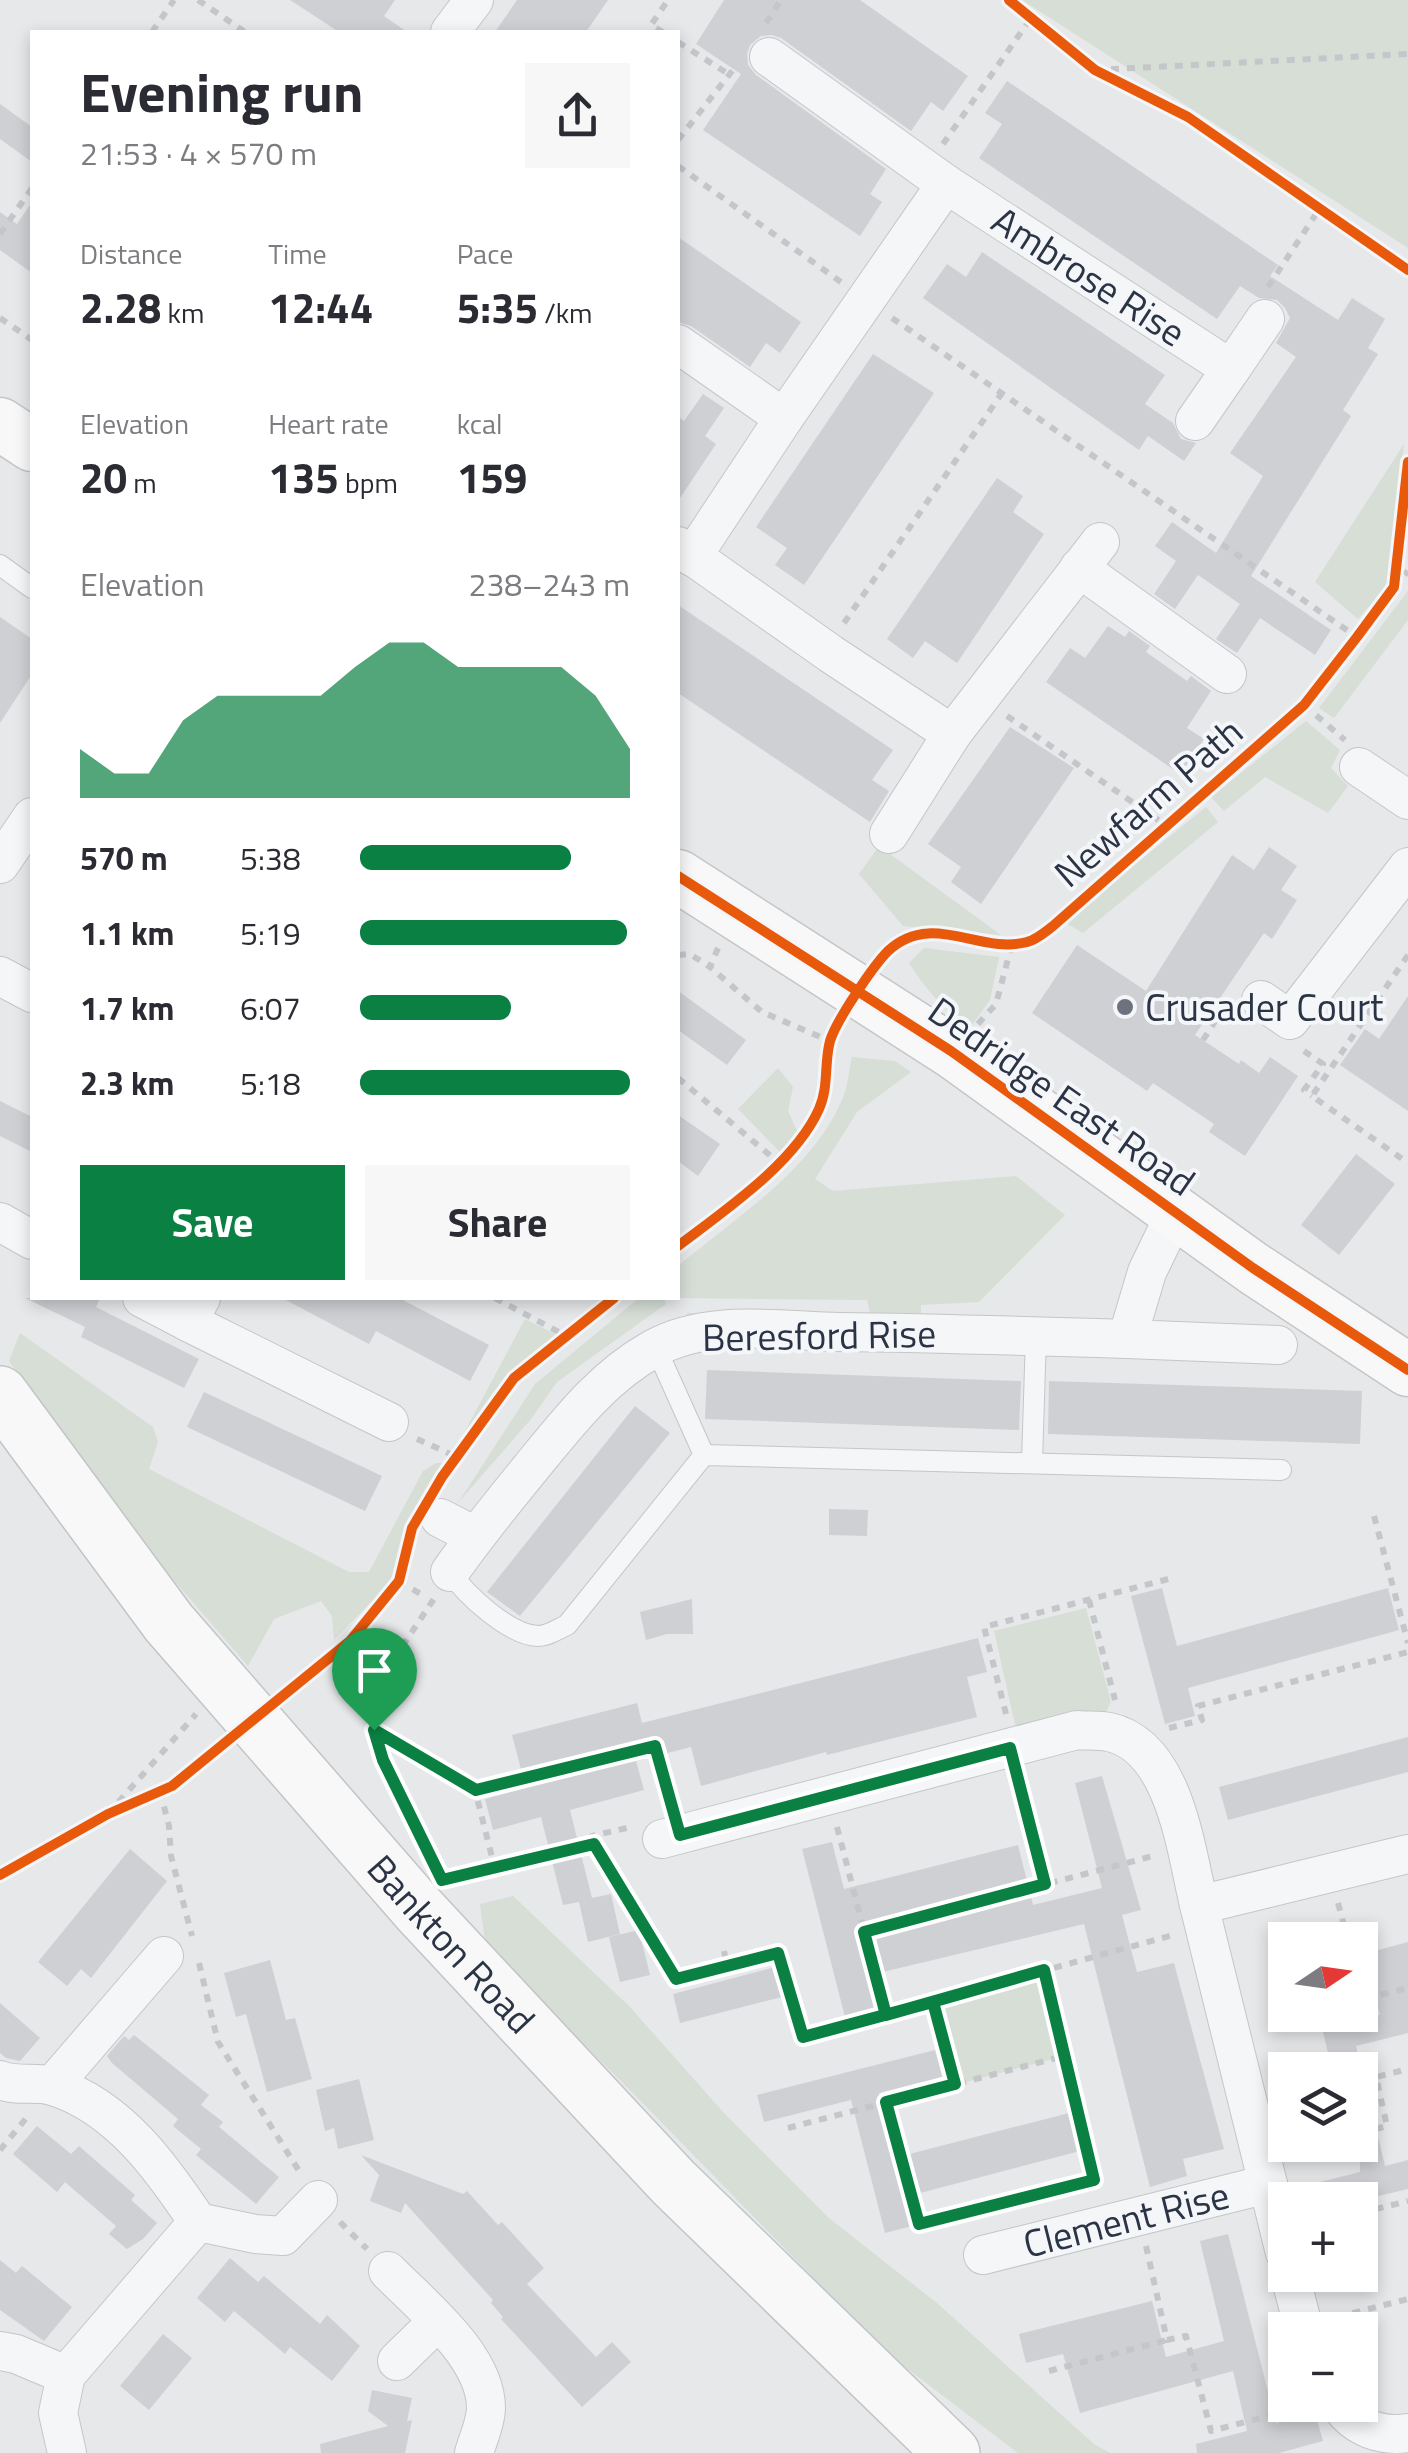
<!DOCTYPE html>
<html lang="en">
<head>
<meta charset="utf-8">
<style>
	:root { --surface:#fff; --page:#f7f7f7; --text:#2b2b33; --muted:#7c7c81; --accent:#0b8043 }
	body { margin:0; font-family:"Titillium Web",sans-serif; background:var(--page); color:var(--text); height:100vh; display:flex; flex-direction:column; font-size:38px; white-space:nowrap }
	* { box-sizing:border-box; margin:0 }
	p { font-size:32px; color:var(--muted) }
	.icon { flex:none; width:55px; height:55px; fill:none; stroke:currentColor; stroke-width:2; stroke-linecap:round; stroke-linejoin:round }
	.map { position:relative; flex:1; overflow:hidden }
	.details { position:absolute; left:30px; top:30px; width:650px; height:1270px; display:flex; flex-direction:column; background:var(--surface); border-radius:0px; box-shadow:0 5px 15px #0003 }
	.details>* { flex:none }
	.needle { width:65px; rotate:77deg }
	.tools { position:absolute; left:1268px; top:1922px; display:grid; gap:20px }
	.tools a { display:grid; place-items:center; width:110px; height:110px; border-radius:0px; background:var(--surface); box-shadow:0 5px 15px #0003; font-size:50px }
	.pin { position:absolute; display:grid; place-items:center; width:85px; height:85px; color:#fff; margin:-102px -42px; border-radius:50% 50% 50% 0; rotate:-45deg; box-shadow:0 0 10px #0007 }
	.pin .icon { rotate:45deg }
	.round { display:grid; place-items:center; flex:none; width:105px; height:105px; border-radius:0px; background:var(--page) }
	.overview { display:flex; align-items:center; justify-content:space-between; height:170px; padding:0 50px }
	h1 { font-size:55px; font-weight:700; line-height:75px }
	.metrics { display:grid; grid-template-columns:repeat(3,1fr); gap:15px; height:170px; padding:10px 50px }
	.metrics div { display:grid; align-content:center }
	.metrics b { font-size:42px; font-weight:700 }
	.metrics small { font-size:28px; font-weight:400 }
	.metrics p { font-size:28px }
	.chart { height:280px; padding:20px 50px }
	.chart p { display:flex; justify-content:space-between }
	.chart svg { width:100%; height:180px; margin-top:10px; fill:var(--accent); opacity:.7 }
	.button { display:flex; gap:20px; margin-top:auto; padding:20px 50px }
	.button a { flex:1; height:115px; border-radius:0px; background:var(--accent); color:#fff; font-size:40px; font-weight:700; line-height:115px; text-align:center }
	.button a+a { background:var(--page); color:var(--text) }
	ul { padding:0 50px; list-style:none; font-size:32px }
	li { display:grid; grid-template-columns:160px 120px 1fr; align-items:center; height:75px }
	li i { height:25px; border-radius:12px; background:var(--accent) }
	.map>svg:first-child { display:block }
	.green { fill:#d6ded6 }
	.building { fill:#ced0d3 }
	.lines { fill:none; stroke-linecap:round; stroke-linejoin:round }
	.lane-casing { stroke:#c4c6c8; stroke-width:22 }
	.street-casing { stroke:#c4c6c8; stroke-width:40 }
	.secondary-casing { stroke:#c4c6c8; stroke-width:55 }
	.primary-casing { stroke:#c2c5c8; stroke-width:58 }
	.path { stroke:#c5c6ca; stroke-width:6; stroke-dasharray:8 8; stroke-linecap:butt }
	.lane { stroke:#f5f6f7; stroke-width:20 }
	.street { stroke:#f5f6f7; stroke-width:38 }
	.secondary { stroke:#f8f8f8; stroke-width:52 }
	.primary { stroke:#f8f8f8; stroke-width:55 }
	.cycleway-casing { stroke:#f4f6f9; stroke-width:16 }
	.cycleway { stroke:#e8590c; stroke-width:10 }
	.route-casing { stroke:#fff; stroke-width:20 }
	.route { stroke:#0b8043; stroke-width:12 }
	.poi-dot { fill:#6c737f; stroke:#f4f6f9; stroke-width:4 }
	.labels { text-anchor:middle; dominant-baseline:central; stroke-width:8; stroke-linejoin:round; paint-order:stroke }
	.street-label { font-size:38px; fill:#2b3445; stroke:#f4f6f9 }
	.poi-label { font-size:38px; fill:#2b3445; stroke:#f4f6f9; text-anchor:start }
</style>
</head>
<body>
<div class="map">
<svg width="1408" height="2453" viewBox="0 0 1408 2453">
	<rect width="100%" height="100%" fill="#e6e8ea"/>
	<g class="green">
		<polygon points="1022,0 1408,0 1408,248"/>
		<polygon points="1404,444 1387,586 1358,619 1315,582"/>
		<polygon points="1408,591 1408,620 1334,718 1319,708"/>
		<polygon points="1306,721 1340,750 1331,768 1348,786 1328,813 1265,777 1224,811 1211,797"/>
		<polygon points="1206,807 1218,822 1083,933 1064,922"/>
		<polygon points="879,846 1001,935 903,926 859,874"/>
		<path d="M924 948 999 957 990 1000 971 1026C940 1007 929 993 909 963Z"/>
		<path d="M852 1057 895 1061 911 1072 857 1112 815 1179 833 1191 1016 1176 1065 1215 979 1302 921 1305V1319L687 1323V1313H870L867 1300 679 1298 678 1266C736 1217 815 1169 844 1095 848 1084 849 1070 852 1057Z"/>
		<polygon points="778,1068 793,1087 788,1111 798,1133 780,1152 738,1109"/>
		<polygon points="639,1298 664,1298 666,1304 557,1382 531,1419 458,1503 535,1384"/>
		<polygon points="525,1319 557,1335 514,1374 459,1450 456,1448"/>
		<polygon points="20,1333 153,1427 158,1442 149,1469 349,1572 369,1572 423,1471 436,1463 447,1463 406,1531 394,1579 334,1640 332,1616 321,1601 274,1619 248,1666 140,1541 9,1361"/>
		<polygon points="1086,1608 1111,1702 1105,1714 1016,1729 994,1631"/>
		<polygon points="513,1896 629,2006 724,2113 829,2218 938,2304 1094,2444 1110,2453 1018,2453 888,2354 624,2084 486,1949 480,1904"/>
		<polygon points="1044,1970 1064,2056 955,2085 933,2002"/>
	</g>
	<g class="building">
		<polygon points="290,0 395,0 384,16 407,32 339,32"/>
		<polygon points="517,0 608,0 586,32 495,32"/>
		<polygon points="724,0 860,0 968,76 943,111 931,102 911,131 781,38 772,35 761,36 750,45 747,54 748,65 756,75 886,169 870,194 882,202 860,236 703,130 741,74 696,44"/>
		<polygon points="1007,81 1278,265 1270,276 1338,320 1352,298 1385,319 1368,348 1378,354 1343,410 1351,416 1251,576 1331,630 1315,655 1260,618 1237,653 1216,639 1240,604 1198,575 1175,609 1154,594 1176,561 1155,546 1172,522 1216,553 1263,476 1230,453 1296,357 1276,343 1290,318 1285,308 1277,300 1259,298 1240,286 1217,319 979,158 1002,124 985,113"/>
		<polygon points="0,104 32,127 32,162 0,139"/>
		<polygon points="32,202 32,273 0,250 0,212 17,224"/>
		<polygon points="678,237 801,322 780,353 766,343 750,367 691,326 678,322"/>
		<polygon points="982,252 1165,375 1145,404 1173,423 1181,439 1196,443 1184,461 1148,436 1139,450 923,298 947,264 966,277"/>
		<polygon points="873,354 934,393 804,585 775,565 787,548 756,527"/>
		<polygon points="703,394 724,408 705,436 716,444 678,501 678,416 684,421"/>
		<polygon points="997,478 1023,496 1013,512 1044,534 957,663 925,641 913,658 887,639"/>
		<polygon points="678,605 893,750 872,780 889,791 870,822 678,693"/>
		<polygon points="0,617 32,639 32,674 0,723"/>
		<polygon points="1108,626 1125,637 1129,631 1150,646 1146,652 1187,681 1191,676 1211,691 1187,728 1204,739 1180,774 1046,682 1070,648 1085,658"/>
		<polygon points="1010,727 1074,768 981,904 951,882 961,867 928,844"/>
		<polygon points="1269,847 1297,866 1281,890 1297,900 1272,939 1264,933 1195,1035 1239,1064 1241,1060 1259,1073 1270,1057 1298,1076 1245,1156 1209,1132 1214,1124 1153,1083 1147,1091 1032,1013 1077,945 1146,991 1232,855 1254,870"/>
		<polygon points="678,991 746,1040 727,1065 678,1030"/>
		<polygon points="1408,996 1408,1111 1340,1065 1365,1029 1379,1039"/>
		<polygon points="0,1101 32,1117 32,1152 0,1136"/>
		<polygon points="678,1115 720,1144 698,1176 678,1161"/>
		<polygon points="1356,1154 1395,1184 1339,1255 1301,1225"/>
		<polygon points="25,1298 100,1298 96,1307 199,1359 184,1388 81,1337 85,1327"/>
		<polygon points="282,1298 399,1298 489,1345 470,1381 376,1331 369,1344"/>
		<polygon points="707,1370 1021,1381 1019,1430 705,1419"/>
		<polygon points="1049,1381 1362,1391 1360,1444 1048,1434"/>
		<polygon points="204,1392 382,1476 365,1511 187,1427"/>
		<polygon points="635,1406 670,1433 520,1616 487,1592"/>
		<polygon points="829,1509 868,1510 867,1536 829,1535"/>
		<polygon points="1162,1588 1177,1646 1388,1588 1399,1630 1188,1688 1195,1716 1165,1724 1131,1596"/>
		<polygon points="692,1599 693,1634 667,1634 646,1640 640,1612"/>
		<polygon points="978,1638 987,1672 967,1677 977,1717 827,1755 826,1752 701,1786 691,1747 636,1761 644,1790 570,1810 592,1898 611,1894 620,1934 588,1942 579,1902 563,1905 541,1817 493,1830 485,1799 526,1788 512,1735 637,1703 642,1723"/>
		<polygon points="1408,1737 1408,1772 1228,1820 1219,1787"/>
		<polygon points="1102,1776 1141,1910 1122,1915 1137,1972 1174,1963 1224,2149 1183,2159 1187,2176 1150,2187 1084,1924 866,1976 876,2013 846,2021 802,1849 832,1842 844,1889 1018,1845 1033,1905 1102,1888 1075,1783"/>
		<polygon points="130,1849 167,1881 91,1978 81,1969 67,1986 38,1962"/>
		<polygon points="639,1930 650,1975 620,1982 609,1937"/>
		<polygon points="1408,1942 1408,2033 1356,2046 1362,2070 1332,2070 1319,2015 1380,2015 1363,1954"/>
		<polygon points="270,1960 286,2020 295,2018 312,2079 267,2092 246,2014 236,2017 224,1973"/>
		<polygon points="775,1967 782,1997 680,2023 673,1994"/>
		<polygon points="0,2003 40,2038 20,2061 6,2058 0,2053"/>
		<polygon points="134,2035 209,2095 201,2105 223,2122 219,2127 279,2177 256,2204 196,2155 201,2149 173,2126 178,2119 112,2063 107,2056 124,2036 129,2040"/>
		<polygon points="935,2050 942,2077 879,2093 894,2158 1069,2113 1080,2151 905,2197 912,2226 885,2233 851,2100 764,2122 757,2095"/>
		<polygon points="359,2079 374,2140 338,2149 334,2128 325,2131 316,2090"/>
		<polygon points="1370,2103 1385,2166 1408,2160 1408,2189 1362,2200 1295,2200 1292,2189 1360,2172 1360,2104"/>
		<polygon points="37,2126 71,2154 79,2146 135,2195 131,2200 157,2223 143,2239 127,2249 109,2234 116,2226 65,2182 57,2192 13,2154"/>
		<polygon points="361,2155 463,2194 467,2191 498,2225 502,2222 544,2268 527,2284 596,2357 612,2342 631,2362 582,2407 501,2319 503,2317 491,2303 493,2300 405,2203 401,2213 370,2201 379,2175"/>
		<polygon points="1228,2234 1276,2423 1315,2413 1323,2441 1279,2453 1197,2453 1196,2444 1247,2431 1233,2371 1080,2413 1063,2354 1026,2363 1019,2334 1152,2301 1166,2357 1224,2341 1200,2241"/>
		<polygon points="230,2258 258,2282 264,2276 320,2324 327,2315 360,2346 332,2381 290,2347 285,2354 234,2311 225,2322 197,2298"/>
		<polygon points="0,2260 16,2273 22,2266 72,2307 44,2341 0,2310"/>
		<polygon points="163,2334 192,2358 149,2410 120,2386"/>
		<polygon points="372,2390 412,2398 407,2421 412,2420 405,2453 321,2453 320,2444 388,2426 368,2411"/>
	</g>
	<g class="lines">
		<defs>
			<g id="lane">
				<polyline points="0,565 32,588"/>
				<polyline points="656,1348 704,1455"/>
				<polyline points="1032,1462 1036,1336"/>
				<path d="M450 1572C466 1595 509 1635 538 1636 548 1636 558 1629 567 1625L704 1455 1281 1470"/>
			</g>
			<g id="street">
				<polyline points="450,32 474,0"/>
				<polyline points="946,184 1231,369 1265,319"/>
				<polyline points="678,344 784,418"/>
				<polyline points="1195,421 1231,369"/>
				<polyline points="678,546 831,654 952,734 1100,542"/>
				<polyline points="692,557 784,418 946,184 769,57"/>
				<polyline points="1079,568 1227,674"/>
				<polyline points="1359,767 1408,800"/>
				<polyline points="889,834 952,734"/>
				<polyline points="0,864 32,817"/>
				<polyline points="0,976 32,993"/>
				<polyline points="1261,1000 1290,1020 1408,867"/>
				<polyline points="1176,1212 1147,1272 1127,1339 1278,1345"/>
				<polyline points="0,1222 32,1240"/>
				<polyline points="142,1298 188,1322"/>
				<polyline points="201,1298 188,1322 389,1422"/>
				<polyline points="440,1518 475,1536"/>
				<path d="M450 1572C475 1536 502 1503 529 1470 566 1425 601 1378 653 1349 709 1318 779 1331 839 1332 935 1333 1031 1336 1127 1339"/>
				<path d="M662 1839 1077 1730C1087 1731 1099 1730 1109 1732 1175 1746 1186 1851 1199 1905"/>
				<path d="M0 2080C16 2087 36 2081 53 2086 119 2107 162 2168 198 2222L66 2375"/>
				<polyline points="52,2086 164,1956"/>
				<polyline points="198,2222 255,2234 283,2236 318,2200"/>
				<polyline points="1285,2253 1199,1905 1408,1854"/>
				<polyline points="983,2255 1268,2184"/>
				<path d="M388 2271C422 2306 486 2356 486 2408 486 2422 478 2439 474 2453"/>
				<polyline points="1290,2275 1304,2330"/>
				<polyline points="0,2351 16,2354 66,2375 58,2413 67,2453"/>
				<polyline points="397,2361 437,2322"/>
				<path d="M1340 2405C1356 2428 1381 2437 1408 2433"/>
			</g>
			<g id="secondary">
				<polyline points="0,424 32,445"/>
				<polyline points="678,876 951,1051 1253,1268 1408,1370"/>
			</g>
			<g id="primary">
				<path id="s1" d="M0 1394 169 1623 419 1910 673 2182 952 2453"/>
			</g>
		</defs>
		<use href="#lane" class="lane-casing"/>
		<use href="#street" class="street-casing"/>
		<use href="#secondary" class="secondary-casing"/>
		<use href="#primary" class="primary-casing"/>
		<g class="path">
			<polyline points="198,0 245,32"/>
			<polyline points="766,23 781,0"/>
			<polyline points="152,32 174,0"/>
			<polyline points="663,32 651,25 668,0"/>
			<polyline points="678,42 730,75"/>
			<polyline points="1095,70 1408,54"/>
			<polyline points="678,140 736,66"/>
			<polyline points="943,144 1031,18"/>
			<polyline points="678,166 841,282"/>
			<polyline points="0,234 32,188"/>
			<polyline points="1268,287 1320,208"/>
			<polyline points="0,318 32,340"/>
			<polyline points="892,318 1357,637"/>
			<polyline points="1394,587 1408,571"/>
			<polyline points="844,623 1002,393"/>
			<polyline points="1304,705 1345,740"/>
			<polyline points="1007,716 1167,826"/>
			<polyline points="718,948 710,967 762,1012 830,1041"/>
			<polyline points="678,955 690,954 710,967"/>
			<polyline points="1408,955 1312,1096 1408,1163"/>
			<polyline points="978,1024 996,1004 1012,944"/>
			<polyline points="1203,1040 1228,1001"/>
			<polyline points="1304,1051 1323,1064 1304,1090 1312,1096"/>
			<polyline points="678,1078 778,1162"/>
			<polyline points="495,1298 566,1336"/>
			<polyline points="417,1439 457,1457"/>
			<polyline points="1374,1516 1408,1643"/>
			<polyline points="399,1581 424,1596"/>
			<polyline points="1089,1600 1115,1700"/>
			<polyline points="1006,1714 984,1627 1172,1578"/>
			<polyline points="1169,1728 1202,1720 1198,1706 1408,1652"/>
			<polyline points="375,1730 475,1790 495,1869 594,1844 592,1836 631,1827"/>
			<polyline points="1018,1779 1045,1884"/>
			<polyline points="475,1790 655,1746 671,1802"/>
			<polyline points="160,1791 169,1826 171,1856 192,1936"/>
			<polyline points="108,1814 196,1714"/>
			<polyline points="837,1827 886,2015"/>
			<polyline points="594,1844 676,1979 727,1966"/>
			<path d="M427 1850C412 1820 370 1744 370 1713 371 1688 420 1621 435 1597"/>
			<polyline points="448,1879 495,1869"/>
			<polyline points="1338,1903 1348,1940"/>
			<polyline points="864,1932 1153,1856"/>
			<polyline points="724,1951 727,1966 778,1953 803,2037 1173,1935"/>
			<polyline points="199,1963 218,2042 301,2174"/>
			<polyline points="1044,1970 1095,2182"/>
			<polyline points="1360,1985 1364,1999 1408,1988"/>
			<polyline points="933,2002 955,2085"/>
			<polyline points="887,2102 919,2224 1095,2180"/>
			<polyline points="788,2128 1064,2056"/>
			<polyline points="1360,2133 1387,2126 1376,2077 1408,2069"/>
			<polyline points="1290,2149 1308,2145"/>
			<polyline points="0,2150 28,2116"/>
			<polyline points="1360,2213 1408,2201"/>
			<polyline points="340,2222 367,2249"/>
			<polyline points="1146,2246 1167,2340 1186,2336 1211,2431 1288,2411 1293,2405"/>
			<polyline points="1355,2312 1360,2330"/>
			<polyline points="1337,2317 1408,2299"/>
			<polyline points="1360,2331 1374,2389"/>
			<polyline points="1049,2371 1167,2340"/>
		</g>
		<use href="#lane" class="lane"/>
		<use href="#street" class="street"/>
		<use href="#secondary" class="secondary"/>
		<use href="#primary" class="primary"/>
		<defs>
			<g id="cycleway">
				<polyline points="1009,0 1095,70 1188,117 1408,270"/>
				<polyline points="678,876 951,1051 1253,1268 1408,1370"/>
				<path d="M678 1246C724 1211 795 1163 819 1109 829 1087 824 1063 830 1041 836 1021 873 966 888 951 932 910 980 955 1027 942 1036 940 1045 932 1053 926L1304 705 1357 637 1394 587 1408 462"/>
				<polyline points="0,1875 108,1814 172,1786 350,1641 399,1581 412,1528 442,1477 514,1378 614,1298"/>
			</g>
		</defs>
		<use href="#cycleway" class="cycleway-casing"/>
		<use href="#cycleway" class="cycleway"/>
	</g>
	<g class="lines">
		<defs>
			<polyline id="route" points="374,1730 383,1760 442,1880 594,1844 676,1979 778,1953 803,2037 933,2002 955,2084 886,2102 919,2224 1094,2180 1044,1970 886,2015 864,1932 1045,1884 1010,1748 680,1835 655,1746 476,1790 374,1730"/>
		</defs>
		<use href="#route" class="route-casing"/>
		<use href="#route" class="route"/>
	</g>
	<circle class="poi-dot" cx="1125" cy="1007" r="10"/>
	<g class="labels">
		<g class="street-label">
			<text transform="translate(1089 276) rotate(33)">Ambrose Rise</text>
			<text transform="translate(1148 802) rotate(-41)">Newfarm Path</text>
			<text transform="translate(1062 1096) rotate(35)">Dedridge East Road</text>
			<text transform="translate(819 1335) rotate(-1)">Beresford Rise</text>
			<text stroke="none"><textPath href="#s1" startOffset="712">Bankton Road</textPath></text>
			<text transform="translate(1126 2219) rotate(-14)">Clement Rise</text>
		</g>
		<g class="poi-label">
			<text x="1145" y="1007">Crusader Court</text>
		</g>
	</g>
</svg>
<div class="tools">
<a><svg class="needle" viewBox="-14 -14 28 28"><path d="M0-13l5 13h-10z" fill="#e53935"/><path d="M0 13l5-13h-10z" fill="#7c7c81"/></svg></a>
<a><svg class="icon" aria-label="layers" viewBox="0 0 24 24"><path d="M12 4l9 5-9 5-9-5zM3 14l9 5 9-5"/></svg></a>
<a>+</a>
<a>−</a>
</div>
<div class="pin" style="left:374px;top:1730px;background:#1e9e55"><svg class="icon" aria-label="arrive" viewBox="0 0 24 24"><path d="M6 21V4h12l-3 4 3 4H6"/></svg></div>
<section class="details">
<div class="overview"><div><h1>Evening run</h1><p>21:53 · 4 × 570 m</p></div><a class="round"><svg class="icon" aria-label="share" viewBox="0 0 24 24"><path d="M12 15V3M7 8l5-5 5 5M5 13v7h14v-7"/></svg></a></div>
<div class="metrics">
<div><p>Distance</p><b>2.28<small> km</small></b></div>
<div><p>Time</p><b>12:44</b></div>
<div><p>Pace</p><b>5:35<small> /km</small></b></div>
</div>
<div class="metrics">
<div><p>Elevation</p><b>20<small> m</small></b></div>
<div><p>Heart rate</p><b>135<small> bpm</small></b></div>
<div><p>kcal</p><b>159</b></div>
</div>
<div class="chart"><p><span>Elevation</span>238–243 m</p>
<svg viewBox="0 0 160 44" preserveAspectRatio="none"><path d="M0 44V32L10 38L20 38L30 25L40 19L50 19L60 19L70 19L80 12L90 6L100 6L110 12L120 12L130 12L140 12L150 19L160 32V44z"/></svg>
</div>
<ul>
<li><b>570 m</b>5:38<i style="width:78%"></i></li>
<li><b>1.1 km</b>5:19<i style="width:99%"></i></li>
<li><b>1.7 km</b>6:07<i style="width:56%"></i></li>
<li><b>2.3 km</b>5:18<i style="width:100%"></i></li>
</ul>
<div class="button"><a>Save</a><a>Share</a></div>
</section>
</div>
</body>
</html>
